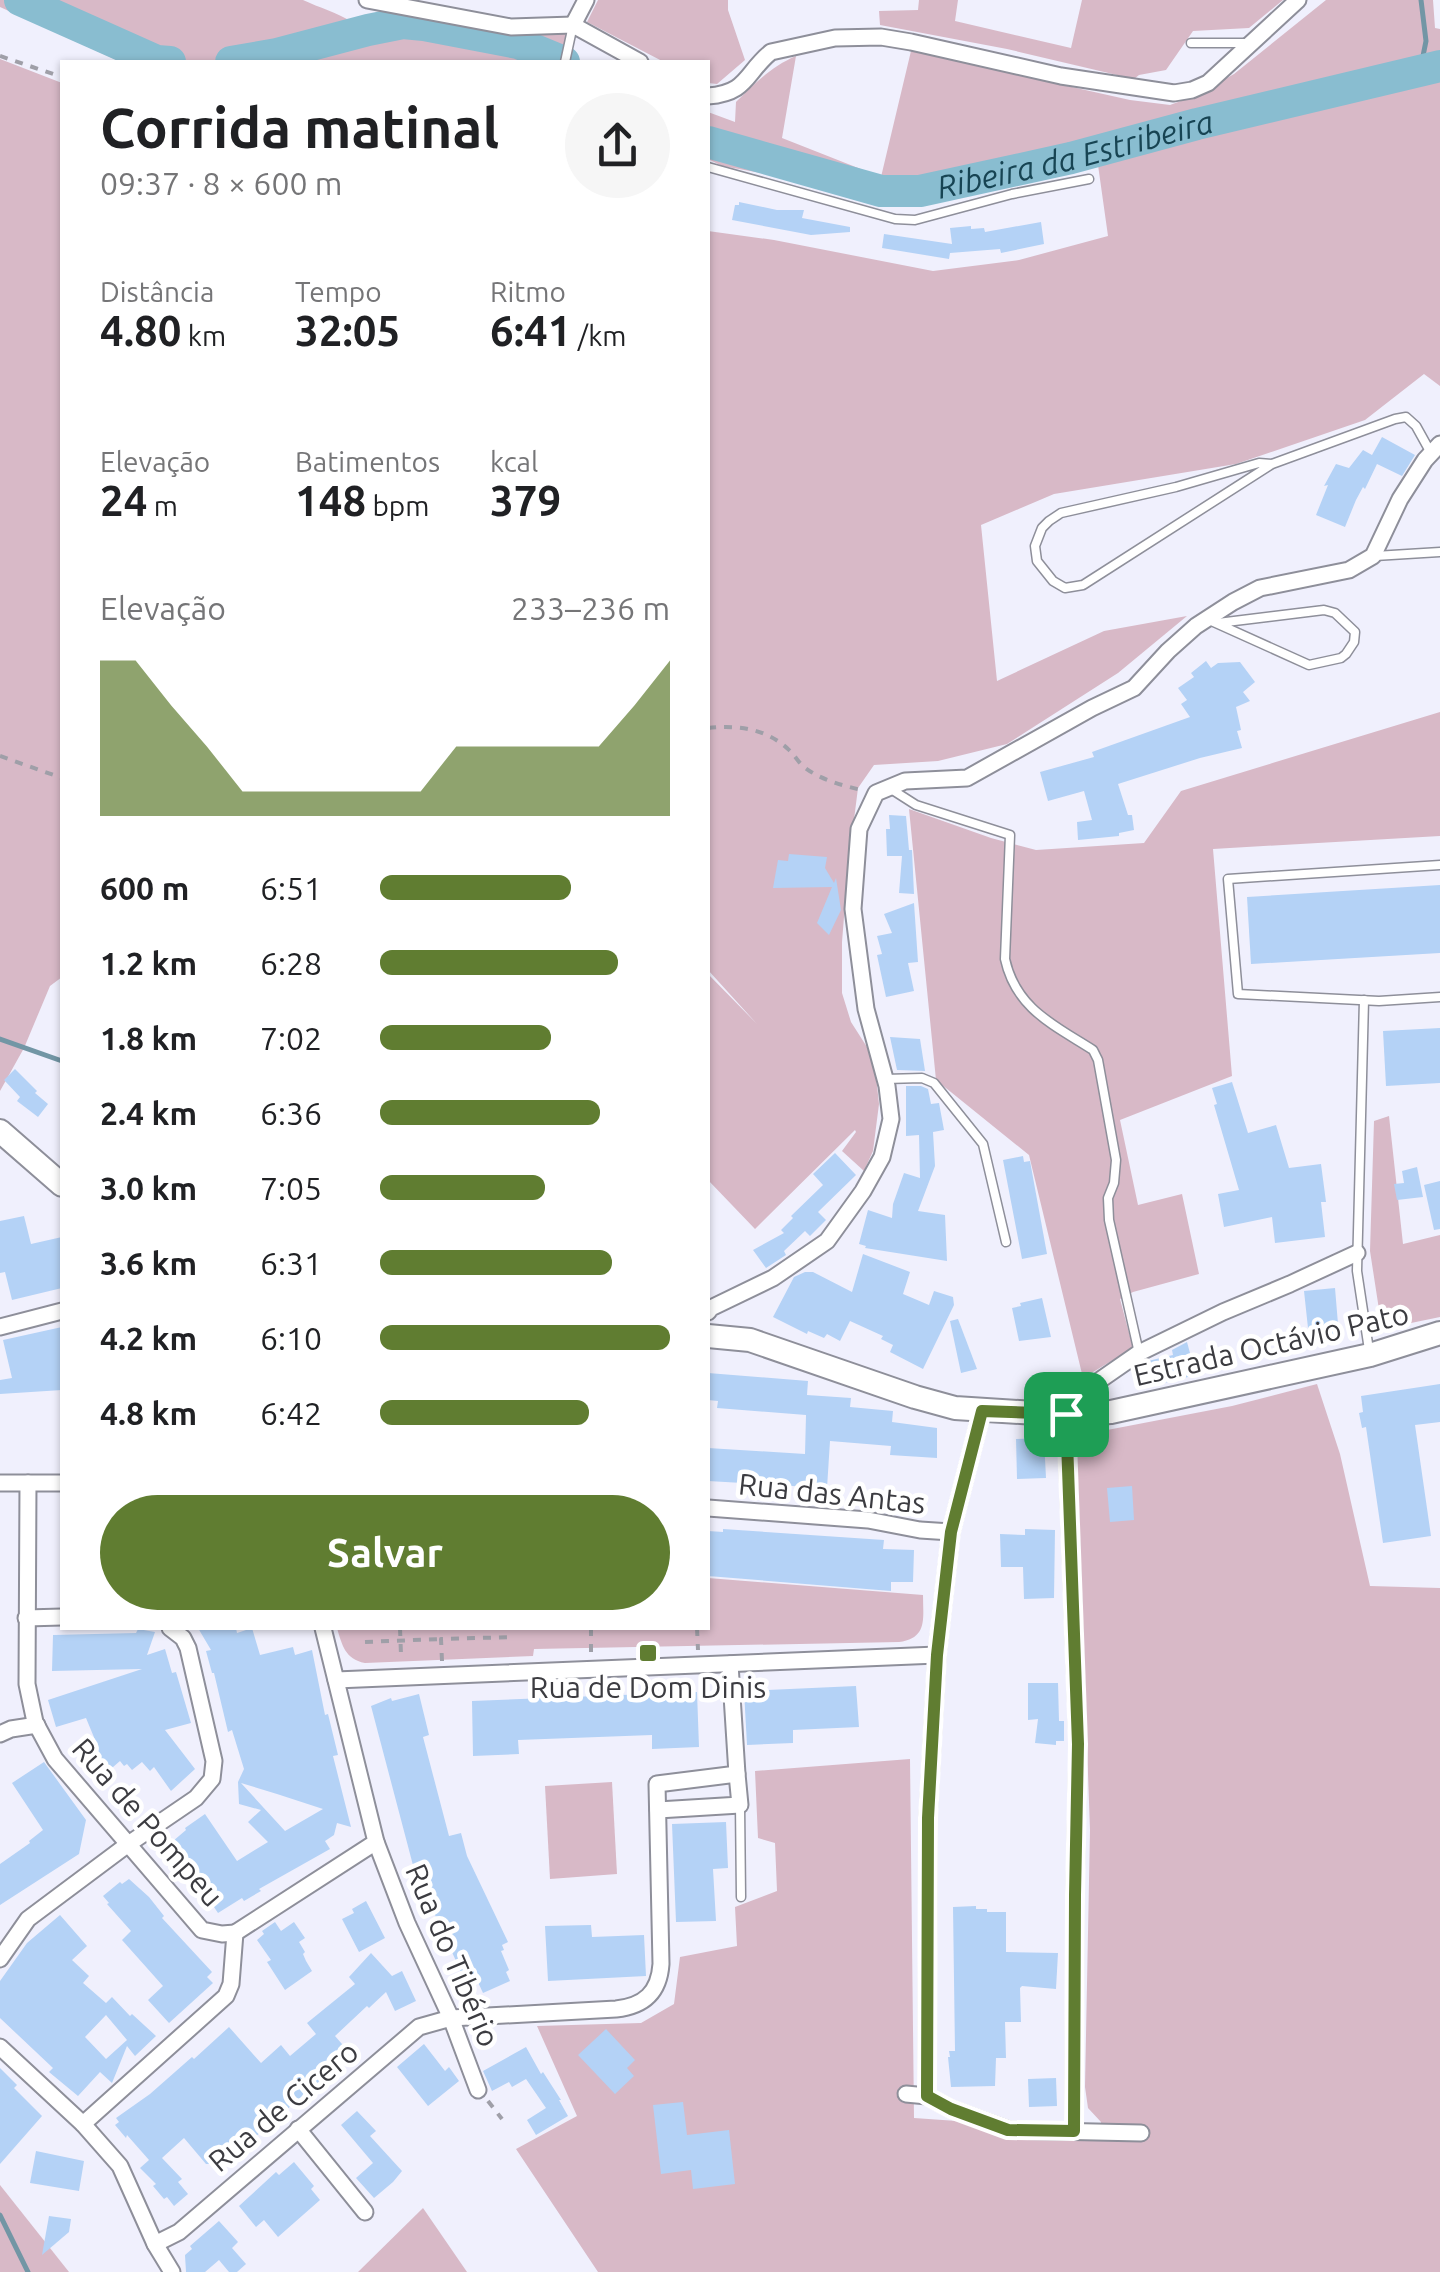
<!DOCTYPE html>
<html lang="pt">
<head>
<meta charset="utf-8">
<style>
	:root { --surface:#fff; --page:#f6f6f6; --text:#202124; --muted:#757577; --accent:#607d31 }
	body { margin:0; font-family:Ubuntu,sans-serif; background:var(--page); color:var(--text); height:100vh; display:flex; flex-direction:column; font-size:38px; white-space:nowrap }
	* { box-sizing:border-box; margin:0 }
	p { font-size:32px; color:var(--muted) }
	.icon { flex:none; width:55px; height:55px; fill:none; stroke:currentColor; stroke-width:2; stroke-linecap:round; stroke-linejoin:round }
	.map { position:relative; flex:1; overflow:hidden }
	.panel { position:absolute; left:60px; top:60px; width:650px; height:1570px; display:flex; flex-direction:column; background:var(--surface); border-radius:0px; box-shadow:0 2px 8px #0004 }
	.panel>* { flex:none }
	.pin { position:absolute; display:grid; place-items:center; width:85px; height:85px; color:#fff; margin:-42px; border-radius:20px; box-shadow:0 5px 15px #0006 }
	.round { display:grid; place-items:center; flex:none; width:105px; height:105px; border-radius:52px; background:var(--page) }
	.summary { display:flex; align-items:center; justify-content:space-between; height:170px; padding:0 40px }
	h1 { font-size:55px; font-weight:600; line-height:75px }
	.metrics { display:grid; grid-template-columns:repeat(3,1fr); gap:15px; height:170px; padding:10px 40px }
	.metrics div { display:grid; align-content:center }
	.metrics b { font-size:42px; font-weight:600 }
	.metrics small { font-size:28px; font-weight:400 }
	.metrics p { font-size:28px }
	.chart { height:280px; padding:20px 40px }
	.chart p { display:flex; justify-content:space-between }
	.chart svg { width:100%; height:180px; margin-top:10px; fill:var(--accent); opacity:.7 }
	.primary-button { display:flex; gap:20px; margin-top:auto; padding:20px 40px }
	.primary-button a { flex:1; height:115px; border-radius:60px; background:var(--accent); color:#fff; font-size:40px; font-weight:600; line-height:115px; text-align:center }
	ul { padding:0 40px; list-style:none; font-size:32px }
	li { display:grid; grid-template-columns:160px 120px 1fr; align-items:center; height:75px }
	li i { height:25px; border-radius:12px; background:var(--accent) }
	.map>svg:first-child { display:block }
	.green { fill:#d8b9c7 }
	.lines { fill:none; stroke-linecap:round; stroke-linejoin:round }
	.stream { stroke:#7296a5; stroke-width:5 }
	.river { stroke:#89bdd0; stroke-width:32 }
	.building { fill:#b4d2f6; fill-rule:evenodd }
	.lane-casing { stroke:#8e8f9a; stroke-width:11 }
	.street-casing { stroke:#8e8f9a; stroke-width:19 }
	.secondary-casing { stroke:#8e8f9a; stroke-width:26 }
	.path { stroke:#9f9fa8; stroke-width:4; stroke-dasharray:8 8; stroke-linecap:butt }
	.lane { stroke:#fff; stroke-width:8 }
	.street { stroke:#fff; stroke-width:15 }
	.secondary { stroke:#fff; stroke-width:22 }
	.route-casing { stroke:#fff; stroke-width:20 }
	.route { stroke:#607d31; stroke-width:12 }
	.poi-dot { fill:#607d31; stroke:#fff; stroke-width:4 }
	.labels { text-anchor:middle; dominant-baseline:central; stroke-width:9; stroke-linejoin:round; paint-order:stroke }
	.street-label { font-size:30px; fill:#3c3c41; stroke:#fff }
	.poi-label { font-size:30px; fill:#3c3c41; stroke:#fff }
	.water-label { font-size:32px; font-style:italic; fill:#174453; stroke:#fff }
</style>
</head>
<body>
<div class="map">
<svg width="1440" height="2272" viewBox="0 0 1440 2272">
	<rect width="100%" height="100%" fill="#f0f0fd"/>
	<g class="green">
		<path d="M0 0H303C320 8 336 12 352 22L386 10 468 24 498 33 537 36 559 26 565 31 566 41 560 62 437 60 436 62H121L0 7Z"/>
		<polygon points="598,0 728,0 728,10 745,60 717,84 708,83 708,62 664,62 587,22"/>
		<polygon points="919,0 958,0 955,21 1071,48 1082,0 1283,0 1249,28 1193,31 1166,70 1139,75 1134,79 1007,49 880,25 879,11 918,10"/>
		<path d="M1326 0H1433L1435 28 1440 29V386L1424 374 1365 420 1236 464 1054 494 981 525 997 681 1104 631 1187 616 1118 673 1007 744 938 761 874 765 858 788 848 867 842 942V993L851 1022 874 1058 879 1104 873 1151 864 1171 842 1151 856 1132 855 1130 755 1229 708 1180V974L757 1024 708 970V231L774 240 933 271 1019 260 1108 236 1098 165 968 193 867 199 806 181 722 166 708 159V112L735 122 736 102C754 84 772 66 796 56L782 138 881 177 911 51 1130 100 1170 105 1197 95 1234 74Z"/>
		<polygon points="0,59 62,83 62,977 50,986 24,1048 0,1091"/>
		<polygon points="1440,712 1440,836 1213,849 1232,1076 1120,1120 1138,1205 1182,1194 1199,1274 1133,1292 1120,1299 1133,1348 1083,1378 1029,1155 936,1080 909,809 991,838 1036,850 1144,843 1181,791"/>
		<polygon points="1389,1116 1403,1244 1440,1235 1440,1317 1382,1329 1370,1251 1374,1121"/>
		<polygon points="1317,1384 1340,1454 1370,1586 1440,1588 1440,2272 598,2272 516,2149 577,2116 537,2026 641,2023 674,2004 680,1957 737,1946 735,1907 777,1891 775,1843 758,1838 755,1771 910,1759 914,2118 1101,2131 1101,2122 1088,2108 1085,2087 1090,1830 1076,1436 1232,1406"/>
		<path d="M708 1578 923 1595C923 1618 928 1638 899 1642L534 1649 533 1656 365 1663C345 1659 342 1645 337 1628H708Z"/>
		<polygon points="612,1782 617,1874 550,1879 545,1786"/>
		<polygon points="0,2185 69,2272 0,2272"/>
		<polygon points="423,2208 467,2272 358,2272"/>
	</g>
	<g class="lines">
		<g class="stream">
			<polyline points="1420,71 1426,41 1421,0"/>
			<polyline points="0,1039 62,1061"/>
			<polyline points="0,2215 28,2272"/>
		</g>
		<g class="river">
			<polyline points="20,0 157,61 170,62"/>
			<polyline points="231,62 277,54 368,30 403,23 424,25 518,43 564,62"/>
			<path id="s1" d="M708 142 881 191H920L1071 158 1197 124 1440 66"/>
		</g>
	</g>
	<g class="building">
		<polygon points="739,202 777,210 804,210 802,218 850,227 850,232 811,235 732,220 735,205 739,205"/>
		<polygon points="1041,222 1044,244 1001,253 1000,249 950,253 949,259 882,248 884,234 952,244 950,228 971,226 971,229 984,228 985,232"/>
		<polygon points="1382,437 1415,455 1402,476 1377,464 1365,489 1363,487 1356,500 1345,527 1316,515 1328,485 1324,486 1336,464 1349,468 1363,450 1372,455"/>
		<polygon points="1206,661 1211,668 1218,663 1240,662 1255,682 1243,692 1250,701 1236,707 1241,730 1237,731 1242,748 1200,758 1118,784 1128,815 1132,815 1134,830 1119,833 1119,836 1078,840 1077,822 1092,820 1084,791 1048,801 1040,772 1094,757 1092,752 1190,717 1181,704 1187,700 1178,688 1194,677 1191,673"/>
		<polygon points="889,815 906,816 909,850 912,850 914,894 899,893 902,856 887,856 886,829 890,829"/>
		<polygon points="789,854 827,857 825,868 834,883 836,878 841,910 829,935 817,923 832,887 773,888 778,860 788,861"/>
		<polygon points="1440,885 1440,953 1251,964 1247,897"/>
		<polygon points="914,903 918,962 908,963 914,991 886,997 877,955 882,954 877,936 892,933 884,914"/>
		<polygon points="1440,1028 1440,1083 1386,1086 1383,1031"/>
		<polygon points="890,1037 920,1039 925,1071 897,1070"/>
		<polygon points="15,1069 37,1091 35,1093 48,1104 38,1117 17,1101 20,1097 4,1080"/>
		<polygon points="1232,1082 1248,1133 1276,1125 1289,1168 1321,1164 1326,1202 1321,1202 1325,1237 1275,1243 1272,1217 1224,1227 1218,1194 1239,1190 1214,1105 1217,1104 1212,1088"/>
		<polygon points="906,1086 921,1086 928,1089 931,1104 939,1103 944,1130 933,1132 935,1166 918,1211 945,1215 947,1261 865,1248 866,1246 859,1244 868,1210 892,1218 893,1204 904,1173 920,1178 919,1135 906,1136"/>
		<polygon points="835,1153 856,1175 818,1212 826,1220 810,1236 805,1231 784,1251 786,1255 766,1268 753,1250 784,1233 781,1230 793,1218 791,1216 823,1185 813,1174"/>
		<polygon points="1023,1156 1024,1162 1030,1161 1047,1254 1022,1259 1003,1160"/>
		<polygon points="1417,1167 1423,1197 1397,1200 1394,1184 1404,1183 1402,1171"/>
		<polygon points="1440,1181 1440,1229 1434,1230 1424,1185"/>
		<polygon points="24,1216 31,1244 62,1237 62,1288 12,1300 5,1272 0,1273 0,1221"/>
		<polygon points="863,1254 910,1272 903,1294 929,1305 934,1291 953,1297 954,1305 923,1369 890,1352 893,1345 881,1339 883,1336 850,1321 840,1341 827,1334 824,1338 808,1331 807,1334 773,1317 794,1277 805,1272 813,1272 852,1292"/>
		<polygon points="1335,1288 1339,1336 1321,1339 1320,1334 1312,1336 1311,1328 1308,1328 1304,1291"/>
		<polygon points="1042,1298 1051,1337 1019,1341 1012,1308 1021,1306 1020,1303"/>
		<polygon points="958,1319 977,1369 961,1373 950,1321"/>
		<polygon points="62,1327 62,1390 0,1394 0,1380 12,1378 3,1340"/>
		<polygon points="1187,1342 1196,1375 1144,1388 1139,1367 1148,1361 1173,1355 1172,1350"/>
		<polygon points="708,1373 808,1381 807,1395 851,1398 850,1407 893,1411 892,1422 937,1428 937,1458 890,1455 891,1446 830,1441 827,1488 708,1481 708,1448 805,1454 806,1415 717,1408 718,1401 708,1400"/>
		<polygon points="1440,1384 1440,1422 1415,1425 1431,1536 1383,1543 1366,1427 1362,1428 1359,1413 1363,1412 1361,1396"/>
		<polygon points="1044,1438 1046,1478 1017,1479 1016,1439"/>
		<polygon points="1132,1486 1134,1520 1110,1522 1107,1488"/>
		<polygon points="723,1529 884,1540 883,1549 914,1550 913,1582 891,1582 891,1591 708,1576 708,1531 723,1532"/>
		<polygon points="1025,1529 1055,1530 1054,1598 1024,1599 1023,1567 1001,1567 1000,1534 1025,1535"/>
		<path d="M198 1628H236L237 1633 252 1628 260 1655 293 1647 295 1655 312 1650 325 1715 328 1714 338 1755 333 1756 351 1827 337 1823 334 1835 325 1841 330 1849 259 1889 261 1891 244 1901 242 1898 218 1913 185 1864 178 1869 166 1852 168 1850 166 1847 186 1830 185 1828 205 1814 237 1861 268 1842 248 1822 261 1810 239 1804 238 1782 244 1769 232 1730 228 1732 214 1673H212L206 1651 211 1650ZM241 1783 277 1794 323 1809 285 1831Z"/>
		<polygon points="138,1629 155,1632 147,1655 165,1649 172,1673 176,1672 191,1723 165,1730 195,1769 171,1791 154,1767 150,1771 142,1762 132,1770 127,1764 124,1766 120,1761 98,1780 83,1762 98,1747 86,1718 56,1727 48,1700 142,1669 52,1671 53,1635 136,1633"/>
		<polygon points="1028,1683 1058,1683 1059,1721 1064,1721 1064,1741 1056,1741 1056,1745 1035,1743 1038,1719 1028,1720"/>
		<polygon points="856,1686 859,1727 793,1730 793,1743 747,1745 744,1691"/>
		<polygon points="697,1692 699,1747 652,1749 652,1735 518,1740 519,1754 473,1756 472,1701"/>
		<polygon points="419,1694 429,1735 423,1737 449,1836 461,1833 467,1856 508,1942 502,1945 504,1950 501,1951 509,1970 506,1972 510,1981 483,1993 477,1980 467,1985 414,1869 371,1706 391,1698 392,1701"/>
		<polygon points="44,1762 86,1820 79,1854 0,1905 0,1864 30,1843 29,1841 43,1830 12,1783"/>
		<polygon points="726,1822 728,1868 713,1869 716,1921 676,1922 672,1824"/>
		<polygon points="129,1879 149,1897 164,1916 162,1918 212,1972 207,1977 213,1983 169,2023 148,2000 163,1986 122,1940 131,1931 107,1904 109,1903 103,1896 120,1882 122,1884"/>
		<polygon points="366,1901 385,1938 359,1952 342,1919 354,1913 352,1909"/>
		<polygon points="976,1906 976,1909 987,1909 987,1912 1006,1912 1006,1952 1058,1953 1056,1989 1022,1986 1020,1988 1021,2022 1005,2022 1006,2058 996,2058 995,2086 951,2087 948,2057 950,2057 949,2051 955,2051 953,1907"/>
		<path d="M60 1915 87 1946 72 1960 89 1976 83 1983 106 2003 112 1997 130 2016 132 2014 156 2036 135 2056 127 2046 112 2083 100 2072 78 2096 49 2072 53 2068 0 2018V1981L27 1943ZM106 2015 127 2040 106 2059 85 2037Z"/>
		<polygon points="275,1922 281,1931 294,1922 305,1938 299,1942 305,1952 303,1954 306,1961 312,1971 285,1990 267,1962 271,1960 257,1940 264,1934 262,1931"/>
		<polygon points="591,1925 592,1937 644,1935 646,1976 548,1981 545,1926"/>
		<polygon points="371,1953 392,1976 402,1971 416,2001 395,2011 386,1992 369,2008 367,2006 335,2036 349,2052 323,2075 324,2077 260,2133 215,2167 212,2164 206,2164 184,2138 162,2158 182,2179 178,2182 188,2194 174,2206 167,2197 164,2199 153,2186 156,2184 140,2168 149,2160 127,2135 126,2138 115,2125 119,2122 116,2118 150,2094 192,2057 194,2059 229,2027 261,2063 281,2045 290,2056 316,2034 307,2023 355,1984 349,1977"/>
		<polygon points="606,2029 635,2060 627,2068 634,2076 615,2094 578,2055"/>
		<polygon points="424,2044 445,2071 449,2067 459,2081 428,2106 397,2067"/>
		<polygon points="526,2047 541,2074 543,2072 561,2100 559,2100 568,2116 536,2135 527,2120 546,2108 526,2079 512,2087 509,2082 492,2091 483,2071"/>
		<polygon points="0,2068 17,2085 14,2088 42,2116 0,2164"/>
		<polygon points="1056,2078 1057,2106 1029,2107 1028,2079"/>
		<polygon points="683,2102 687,2135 729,2130 735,2184 693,2189 691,2170 661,2174 653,2105"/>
		<polygon points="357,2111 376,2131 370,2136 402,2171 393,2182 374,2198 356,2178 373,2163 341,2125"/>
		<polygon points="36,2151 84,2161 79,2191 30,2183"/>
		<polygon points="294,2162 314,2186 311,2189 320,2200 278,2237 264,2220 256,2227 239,2206 276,2172 279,2175"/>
		<polygon points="49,2216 71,2219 69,2232 42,2255"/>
		<polygon points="219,2221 238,2242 232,2248 246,2264 237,2272 229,2272 219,2260 205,2272 186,2272 185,2255 192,2249 190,2246"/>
	</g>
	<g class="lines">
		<defs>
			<g id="lane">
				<polyline points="1191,43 1247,43"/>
				<polyline points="565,62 573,25"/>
				<polyline points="708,167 895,219 915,220 1012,194 1089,179"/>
				<polyline points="1272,464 1259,463 1176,487 1061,513 1049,521 1042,528 1035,546 1037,561 1053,581 1065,588 1083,585 1272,464 1395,419 1406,417 1416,426 1431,453"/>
				<polyline points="1375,556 1440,552"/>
				<polyline points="1207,619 1309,665 1341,658 1346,654 1354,642 1355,632 1335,613 1324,610 1218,623"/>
				<path d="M891 789 916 805 1010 835 1005 959C1016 1009 1054 1025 1093 1050L1098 1060 1116 1160 1114 1183 1108 1198 1109 1220 1139 1353"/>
				<polyline points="1440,865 1228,879 1238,994 1379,1001 1440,997"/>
				<polyline points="1364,1000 1357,1271 1369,1350"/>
				<polyline points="885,1079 922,1078 934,1083 983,1144 1006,1242"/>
				<polyline points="740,1805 741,1897"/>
			</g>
			<g id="street">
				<polyline points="367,0 511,27 573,25 640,62"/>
				<polyline points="573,25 586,0"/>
				<path d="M708 96C748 93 745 73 771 52L835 38 881 37 911 42 1061 76 1174 93 1192 90 1208 83 1298 0"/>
				<polyline points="708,1312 711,1308 773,1278 827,1241 863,1191 882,1157 891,1119 887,1086 866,1009 853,909 859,829 876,793 905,781 967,778 1092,708 1134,688 1168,651 1196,626 1233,602 1260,588 1349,570 1373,556 1400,499 1425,460 1440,444"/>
				<polyline points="0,1327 62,1311"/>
				<polyline points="982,1411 951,1532 937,1655 928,1818 927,2096 951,2109 1009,2130 1141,2133"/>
				<polyline points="0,1483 62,1483"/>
				<polyline points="28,1483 27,1684 35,1722 55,1759 202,1930 222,1934 235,1933"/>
				<polyline points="708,1508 868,1520 920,1530 951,1532"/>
				<polyline points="26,1618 62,1617"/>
				<polyline points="336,1680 937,1655"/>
				<polyline points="0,1734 11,1729 37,1725"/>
				<polyline points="658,1810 740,1805 737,1774"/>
				<polyline points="376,1842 407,1923 451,2018 478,2090"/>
				<polyline points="235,1933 376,1842 323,1628"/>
				<polyline points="0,1959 28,1919 127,1845 196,1798 212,1779 214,1761 188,1648 183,1638 170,1628"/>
				<polyline points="0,2047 83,2124 226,1996 231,1984 235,1933"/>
				<polyline points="906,2094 927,2096"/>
				<path d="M83 2124 120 2166 155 2244 179 2232 419 2027 451 2018 616 2009C644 2006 659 1993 661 1964L657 1784 737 1774 730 1664"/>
				<polyline points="298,2129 365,2212"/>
				<polyline points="1074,2131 1075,1895 1078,1744 1066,1415 1077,1396 1139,1353 1223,1312 1290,1284 1357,1253"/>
				<polyline points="155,2244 172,2272"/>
			</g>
			<g id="secondary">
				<polyline points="0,1131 62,1185"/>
				<polyline points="708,1336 750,1340 915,1397 955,1408 1066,1415 1111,1412 1370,1355 1440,1333"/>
			</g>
		</defs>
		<use href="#lane" class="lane-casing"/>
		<use href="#street" class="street-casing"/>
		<use href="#secondary" class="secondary-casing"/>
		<g class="path">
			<polyline points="0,56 62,77"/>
			<path d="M708 728C737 725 765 728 788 749 794 754 798 762 804 767 821 780 841 785 861 790"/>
			<polyline points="0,756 62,778"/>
			<polyline points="400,1628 401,1655"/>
			<polyline points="591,1628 591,1655"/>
			<polyline points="697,1628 698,1650"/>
			<polyline points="365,1642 441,1639"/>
			<polyline points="442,1661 441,1639 514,1637"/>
			<polyline points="488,2101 502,2119"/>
		</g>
		<use href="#lane" class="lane"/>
		<use href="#street" class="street"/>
		<use href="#secondary" class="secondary"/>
	</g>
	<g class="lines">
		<defs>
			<polygon id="route" points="982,1411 1066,1414 1078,1744 1075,1895 1074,2131 1008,2130 951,2109 927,2096 928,1818 937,1655 951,1532"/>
		</defs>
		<use href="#route" class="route-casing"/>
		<use href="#route" class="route"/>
	</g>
	<rect class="poi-dot" x="638" y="1643" width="20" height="20" rx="5"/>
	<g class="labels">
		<g class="street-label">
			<text transform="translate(1271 1344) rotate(-13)">Estrada Octávio Pato</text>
			<text transform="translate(832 1493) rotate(6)">Rua das Antas</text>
			<text transform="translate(148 1822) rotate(49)">Rua de Pompeu</text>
			<text transform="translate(453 1955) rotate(67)">Rua do Tibério</text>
			<text transform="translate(283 2106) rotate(-40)">Rua de Cicero</text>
		</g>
		<g class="poi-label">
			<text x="648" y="1687">Rua de Dom Dinis</text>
		</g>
		<g class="water-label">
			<text stroke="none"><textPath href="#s1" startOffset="378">Ribeira da Estribeira</textPath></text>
		</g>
	</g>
</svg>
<div class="pin" style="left:1066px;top:1414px;background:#1e9e55"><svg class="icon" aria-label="arrive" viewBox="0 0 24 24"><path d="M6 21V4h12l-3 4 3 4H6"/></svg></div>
<section class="panel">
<div class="summary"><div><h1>Corrida matinal</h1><p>09:37 · 8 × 600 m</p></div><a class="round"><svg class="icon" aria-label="share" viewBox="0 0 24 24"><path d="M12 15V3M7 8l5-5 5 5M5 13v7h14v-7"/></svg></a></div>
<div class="metrics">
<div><p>Distância</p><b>4.80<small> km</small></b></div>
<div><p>Tempo</p><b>32:05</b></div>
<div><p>Ritmo</p><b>6:41<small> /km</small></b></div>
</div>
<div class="metrics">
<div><p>Elevação</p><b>24<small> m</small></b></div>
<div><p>Batimentos</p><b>148<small> bpm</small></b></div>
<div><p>kcal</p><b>379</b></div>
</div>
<div class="chart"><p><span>Elevação</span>233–236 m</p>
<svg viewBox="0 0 160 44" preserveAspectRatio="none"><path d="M0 44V6L10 6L20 17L30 27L40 38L50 38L60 38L70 38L80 38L90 38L100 27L110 27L120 27L130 27L140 27L150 17L160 6V44z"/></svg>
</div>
<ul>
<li><b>600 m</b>6:51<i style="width:66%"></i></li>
<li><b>1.2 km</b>6:28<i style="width:82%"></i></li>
<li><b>1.8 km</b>7:02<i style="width:59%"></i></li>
<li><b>2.4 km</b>6:36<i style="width:76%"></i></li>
<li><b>3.0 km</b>7:05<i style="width:57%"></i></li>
<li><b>3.6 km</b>6:31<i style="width:80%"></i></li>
<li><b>4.2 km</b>6:10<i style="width:100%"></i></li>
<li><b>4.8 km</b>6:42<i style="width:72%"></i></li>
</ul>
<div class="primary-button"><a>Salvar</a></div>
</section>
</div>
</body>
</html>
